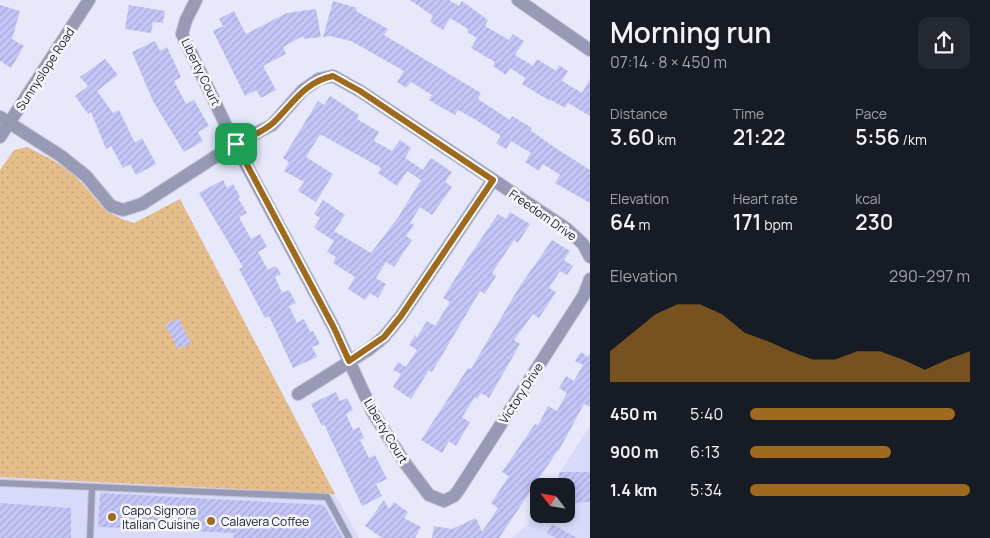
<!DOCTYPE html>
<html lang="en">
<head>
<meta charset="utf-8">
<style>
	:root { --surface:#171b24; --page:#242831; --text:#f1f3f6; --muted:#9ea1a6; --accent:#9d6a1f }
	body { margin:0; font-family:Manrope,sans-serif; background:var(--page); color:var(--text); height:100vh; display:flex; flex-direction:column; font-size:19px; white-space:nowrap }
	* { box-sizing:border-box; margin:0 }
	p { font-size:16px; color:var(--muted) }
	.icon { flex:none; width:28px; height:28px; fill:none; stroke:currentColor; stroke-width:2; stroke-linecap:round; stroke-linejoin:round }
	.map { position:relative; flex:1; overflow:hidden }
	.side { display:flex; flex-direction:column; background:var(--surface); width:400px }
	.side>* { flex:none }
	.needle { width:32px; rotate:301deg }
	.tools { position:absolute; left:530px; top:478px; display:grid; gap:10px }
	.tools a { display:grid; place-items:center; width:45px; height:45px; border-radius:10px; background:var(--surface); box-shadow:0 2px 8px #0003; font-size:25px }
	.pin { position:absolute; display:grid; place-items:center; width:42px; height:42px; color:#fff; margin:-21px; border-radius:10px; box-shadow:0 2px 8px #0006 }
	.round { display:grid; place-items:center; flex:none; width:52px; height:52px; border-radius:10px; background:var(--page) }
	.summary { display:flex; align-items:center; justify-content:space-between; height:85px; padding:0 20px }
	h1 { font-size:28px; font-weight:600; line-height:38px }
	.stats { display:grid; grid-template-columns:repeat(3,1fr); gap:8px; height:85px; padding:5px 20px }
	.stats div { display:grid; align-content:center }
	.stats b { font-size:21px; font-weight:600 }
	.stats small { font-size:14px; font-weight:400 }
	.stats p { font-size:14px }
	.chart { height:140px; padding:10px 20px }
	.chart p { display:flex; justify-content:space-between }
	.chart svg { width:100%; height:90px; margin-top:5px; fill:var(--accent); opacity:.7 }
	ul { padding:0 20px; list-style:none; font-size:16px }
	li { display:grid; grid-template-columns:80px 60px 1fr; align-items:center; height:38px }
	li i { height:12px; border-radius:6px; background:var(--accent) }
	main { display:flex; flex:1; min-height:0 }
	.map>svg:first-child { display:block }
	.built { fill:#d9dafa }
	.grass { fill:url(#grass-dots) }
	.building { fill:url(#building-hatch) }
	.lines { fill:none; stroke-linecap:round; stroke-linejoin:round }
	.service-casing { stroke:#c2c3d5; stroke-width:8 }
	.minor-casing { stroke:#c2c3d5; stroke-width:14 }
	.tertiary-casing { stroke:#c2c3d5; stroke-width:14 }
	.service { stroke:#9899b4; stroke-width:6 }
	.minor { stroke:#9899b4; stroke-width:12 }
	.tertiary { stroke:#9899b4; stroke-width:12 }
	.route-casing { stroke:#fff; stroke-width:10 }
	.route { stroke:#9d6a1f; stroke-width:6 }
	.poi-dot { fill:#9d6a1f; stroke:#f6f6fd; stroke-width:2 }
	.labels { text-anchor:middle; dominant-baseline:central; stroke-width:5; stroke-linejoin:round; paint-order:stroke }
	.street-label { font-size:12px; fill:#1a1b26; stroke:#f6f6fd }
	.poi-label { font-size:12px; fill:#1a1b26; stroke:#f6f6fd; text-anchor:start }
</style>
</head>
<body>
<main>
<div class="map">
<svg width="590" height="538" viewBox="0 0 590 538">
	<defs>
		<pattern id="grass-dots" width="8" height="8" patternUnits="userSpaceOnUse" patternTransform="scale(1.25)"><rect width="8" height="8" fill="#e5bd8b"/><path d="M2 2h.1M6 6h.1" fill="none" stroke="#c4a278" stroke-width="1.8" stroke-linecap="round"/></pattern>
		<pattern id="building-hatch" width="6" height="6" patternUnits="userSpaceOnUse" patternTransform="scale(1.25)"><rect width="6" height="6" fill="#c4c5f7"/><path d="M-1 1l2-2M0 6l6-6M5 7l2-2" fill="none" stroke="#a8a9d4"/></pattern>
	</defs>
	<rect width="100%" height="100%" fill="#e7e8fc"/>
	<g class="built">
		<polygon points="590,426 590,538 512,538 526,526 539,505 539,514 566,514 566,486 551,486"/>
		<polygon points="0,476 334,493 359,538 0,538"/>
	</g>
	<path class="grass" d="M27 147C45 156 63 164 77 178 100 201 100 213 134 223L180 199 335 494 0 477V170L14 150Z"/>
	<g class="building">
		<polygon points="410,0 449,0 459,6 462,1 488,20 485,26 509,40 513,34 524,41 515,55 533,66 537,59 556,71 559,65 568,71 562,81 582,93 590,79 590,116 568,103 565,108 551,100 550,101 522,84 526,78 510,68 506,75 493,66 495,62 471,48 477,38 467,32 468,29 450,18 443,30 430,22 433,16"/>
		<polygon points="333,1 357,8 356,11 388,29 384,35 481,93 478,99 510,120 512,116 532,128 530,130 554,147 590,170 590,203 555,183 560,175 543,164 539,171 525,162 531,153 511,141 506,149 496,143 501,136 476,120 458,110 455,115 446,110 429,100 432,95 411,82 406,88 397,82 404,71 351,41 330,36 323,37"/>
		<polygon points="0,5 20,11 12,39 24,46 11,68 0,61"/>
		<polygon points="129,5 165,11 163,23 153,22 151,33 125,29"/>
		<polygon points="316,9 321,37 304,39 303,36 283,47 286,54 263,66 276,90 261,98 256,90 245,96 213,31 223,26 219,19 234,11 246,34 287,13"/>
		<polygon points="155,41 160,51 167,47 181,77 174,81 186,104 194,100 209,126 198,132 203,141 184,152 153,101 132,52"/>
		<polygon points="105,59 118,75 97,91 113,113 119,110 135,143 142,138 156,164 136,175 130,164 123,168 111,146 106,149 91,112 88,114 75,96 88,86 80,77"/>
		<polygon points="330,96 359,115 357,119 379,132 374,141 392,151 400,140 411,148 405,158 423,170 431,158 452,172 445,182 452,187 432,215 420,207 410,223 414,225 406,236 412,240 394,267 386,262 376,278 386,284 378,298 370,293 365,300 348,289 355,277 333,263 336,257 327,252 334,241 314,228 320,218 314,214 323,200 345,215 334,231 371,253 399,216 421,180 407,171 397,186 378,173 381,168 322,135 319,136 306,157 333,174 316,202 298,191 304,182 284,171 289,162 283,158 318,101 324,105"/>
		<polygon points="223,180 227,188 233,184 240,197 238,198 247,213 239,217 251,239 260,234 267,247 258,252 268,270 276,266 281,274 275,277 282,293 289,290 296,303 289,306 297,323 304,319 310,332 313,331 320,344 312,347 317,357 293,368 269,316 265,318 239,269 243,267 199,193"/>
		<polygon points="510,212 530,224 518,243 514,240 492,273 496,276 485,294 480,291 432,372 429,370 411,399 393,387 401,374 393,370 398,362 406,367 417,350 409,345 415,335 417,337 427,321 435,326 450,302 443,298 468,258 498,214 506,219"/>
		<polygon points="552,240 570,251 564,260 573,266 567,275 560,271 549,288 556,292 539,318 533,314 514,340 520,344 489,398 481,393 477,399 475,397 462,417 470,422 456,446 449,441 442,453 421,440 468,368 471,369 518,289"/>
		<polygon points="179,319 191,344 178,349 165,324"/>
		<polygon points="581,352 588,357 590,354 590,407 584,404 558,452 558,450 499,538 432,538 434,526 452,529 476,518 482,532 498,508 491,503 509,476 502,472 535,424 538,425 548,406 557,411 567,393 559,388 566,376 574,381 583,365 575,361"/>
		<polygon points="336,392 340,401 347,398 353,410 346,414 353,430 359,427 364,438 360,440 369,458 375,455 387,479 376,484 382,496 362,506 324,424 322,426 311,404"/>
		<polygon points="559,472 590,472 590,502 566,503 566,486 560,486"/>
		<polygon points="100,493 324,505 343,538 233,538 234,533 98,527"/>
		<polygon points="384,500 389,509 394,502 408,512 404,518 421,527 415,538 382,538 365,526"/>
		<polygon points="0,503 71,508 71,538 0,538"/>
		<polygon points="552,524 577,538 556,538 547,533"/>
	</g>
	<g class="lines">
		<defs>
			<g id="service">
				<polyline points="0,483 327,497 349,538"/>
				<polyline points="90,538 92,487"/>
			</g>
			<g id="minor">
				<polyline points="196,0 186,20 182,34 235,144 334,328 373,413 405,463 429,495 444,501 454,496 458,491 584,295 590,279"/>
				<polyline points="0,117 61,156 86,176 111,206 123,210 142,204 235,144 272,125 303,90 319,79 333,76 360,91 567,229 583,244 590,257"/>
				<polyline points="298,394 368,350 384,337 401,316 493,180"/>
			</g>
			<g id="tertiary">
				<polyline points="518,0 590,50"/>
				<polyline points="0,137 89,0"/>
			</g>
		</defs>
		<use href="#service" class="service-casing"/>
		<use href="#minor" class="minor-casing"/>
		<use href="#tertiary" class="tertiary-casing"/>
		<use href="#service" class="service"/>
		<use href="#minor" class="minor"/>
		<use href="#tertiary" class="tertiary"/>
	</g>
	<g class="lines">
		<defs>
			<path id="route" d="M333 76 360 91 493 180 401 316 384 337 349 361 334 328 236 144C247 138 263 132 273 123 293 104 304 82 333 76Z"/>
		</defs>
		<use href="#route" class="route-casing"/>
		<use href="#route" class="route"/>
	</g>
	<g class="poi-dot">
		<circle cx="112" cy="517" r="5"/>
		<circle cx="211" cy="521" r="5"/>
	</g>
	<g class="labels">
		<g class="street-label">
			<text transform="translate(45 69) rotate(-57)">Sunnyslope Road</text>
			<text transform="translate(201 72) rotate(64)">Liberty Court</text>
			<text transform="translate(543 215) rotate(35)">Freedom Drive</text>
			<text transform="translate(521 393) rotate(-57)">Victory Drive</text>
			<text transform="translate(386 431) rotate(59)">Liberty Court</text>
		</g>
		<g class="poi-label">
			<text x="122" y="510">Capo Signora<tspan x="122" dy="14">Italian Cuisine</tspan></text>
			<text x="221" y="521">Calavera Coffee</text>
		</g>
	</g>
</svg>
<div class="tools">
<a><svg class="needle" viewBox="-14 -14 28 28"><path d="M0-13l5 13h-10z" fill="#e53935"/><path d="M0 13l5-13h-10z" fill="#9ea1a6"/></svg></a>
</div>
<div class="pin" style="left:236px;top:144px;background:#1e9e55"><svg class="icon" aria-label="arrive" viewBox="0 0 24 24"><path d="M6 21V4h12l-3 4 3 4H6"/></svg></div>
</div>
<section class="side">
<div class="summary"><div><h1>Morning run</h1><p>07:14 · 8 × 450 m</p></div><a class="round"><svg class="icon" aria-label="share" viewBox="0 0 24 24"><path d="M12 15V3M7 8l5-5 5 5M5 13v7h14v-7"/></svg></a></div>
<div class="stats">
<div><p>Distance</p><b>3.60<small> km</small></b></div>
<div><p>Time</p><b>21:22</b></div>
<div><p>Pace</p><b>5:56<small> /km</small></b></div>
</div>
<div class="stats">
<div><p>Elevation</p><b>64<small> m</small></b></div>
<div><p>Heart rate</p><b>171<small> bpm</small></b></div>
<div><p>kcal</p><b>230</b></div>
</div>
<div class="chart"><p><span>Elevation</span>290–297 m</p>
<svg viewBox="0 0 160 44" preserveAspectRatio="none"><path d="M0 44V29L10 20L20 11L30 6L40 6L50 11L60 20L70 24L80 29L90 33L100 33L110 29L120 29L130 33L140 38L150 33L160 29V44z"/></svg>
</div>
<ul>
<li><b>450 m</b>5:40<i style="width:93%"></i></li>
<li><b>900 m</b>6:13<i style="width:64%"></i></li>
<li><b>1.4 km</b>5:34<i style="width:100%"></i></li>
</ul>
</section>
</main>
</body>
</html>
